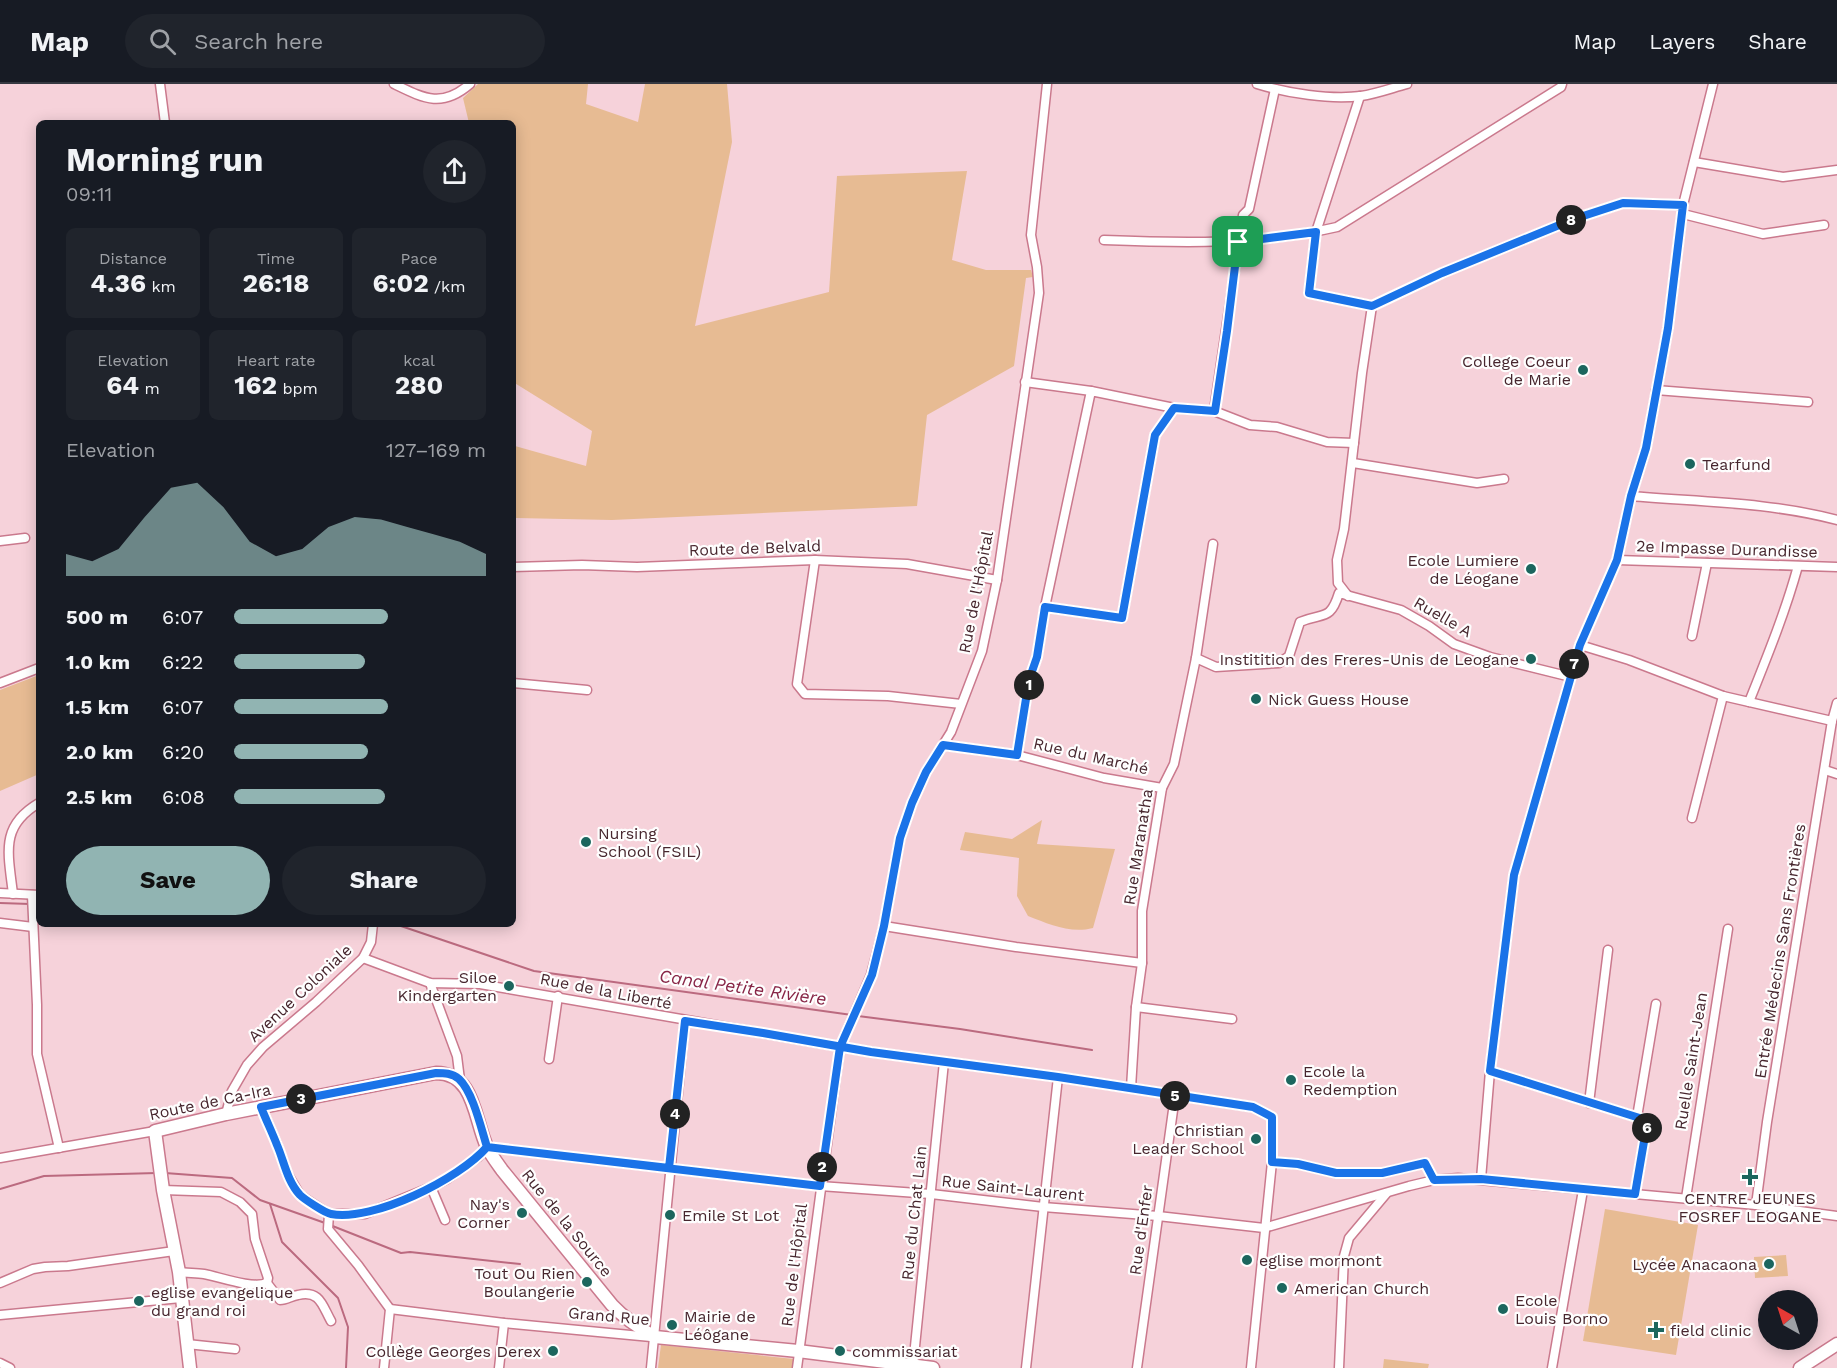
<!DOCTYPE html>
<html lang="en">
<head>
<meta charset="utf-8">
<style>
	:root { --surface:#171b24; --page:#20242c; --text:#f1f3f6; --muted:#9ea1a6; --line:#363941; --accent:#91b4b2 }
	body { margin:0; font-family:"Work Sans",sans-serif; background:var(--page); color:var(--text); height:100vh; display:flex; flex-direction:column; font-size:22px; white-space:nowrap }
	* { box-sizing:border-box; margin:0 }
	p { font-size:20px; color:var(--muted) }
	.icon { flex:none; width:33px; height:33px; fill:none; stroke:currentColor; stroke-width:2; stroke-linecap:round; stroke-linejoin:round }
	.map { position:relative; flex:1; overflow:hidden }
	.side { position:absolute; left:36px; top:36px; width:480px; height:807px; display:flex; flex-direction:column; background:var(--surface); border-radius:9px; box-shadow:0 3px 15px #0003 }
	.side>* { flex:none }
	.needle { width:39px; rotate:321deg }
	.fabs { position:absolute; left:1758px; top:1206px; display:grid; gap:12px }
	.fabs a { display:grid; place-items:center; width:60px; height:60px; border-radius:50%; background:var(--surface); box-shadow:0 3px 15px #0003; font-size:30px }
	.pin { position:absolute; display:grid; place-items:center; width:51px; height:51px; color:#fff; margin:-26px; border-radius:12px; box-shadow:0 3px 9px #0006 }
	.km { position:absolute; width:30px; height:30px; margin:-15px; border-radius:50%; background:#222; color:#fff; font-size:16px; line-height:30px; text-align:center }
	.round { display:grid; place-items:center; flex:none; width:63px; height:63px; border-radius:32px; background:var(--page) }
	.head { display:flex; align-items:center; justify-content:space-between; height:102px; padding:0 30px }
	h1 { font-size:33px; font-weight:700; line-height:45px }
	.figures { display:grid; grid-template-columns:repeat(3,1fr); gap:9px; height:102px; padding:6px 30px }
	.figures div { display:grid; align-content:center; border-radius:9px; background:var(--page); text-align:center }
	.figures b { font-size:26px; font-weight:700 }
	.figures small { font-size:16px; font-weight:400 }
	.figures p { font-size:16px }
	.chart { height:168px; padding:12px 30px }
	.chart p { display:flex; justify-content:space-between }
	.chart svg { width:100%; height:108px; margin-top:6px; fill:var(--accent); opacity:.7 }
	.button { display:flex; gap:12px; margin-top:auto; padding:12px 30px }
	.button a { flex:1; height:69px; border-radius:36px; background:var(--accent); color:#111; font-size:24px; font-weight:700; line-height:69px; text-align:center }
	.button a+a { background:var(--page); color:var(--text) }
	ul { padding:0 30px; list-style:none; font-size:20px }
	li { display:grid; grid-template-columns:96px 72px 1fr; align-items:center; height:45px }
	li i { height:15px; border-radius:8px; background:var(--accent) }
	header { display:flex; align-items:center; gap:36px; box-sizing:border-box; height:84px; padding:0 30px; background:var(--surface); border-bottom:2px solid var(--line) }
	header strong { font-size:28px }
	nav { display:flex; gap:33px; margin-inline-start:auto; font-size:21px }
	.search { width:420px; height:54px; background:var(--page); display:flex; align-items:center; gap:15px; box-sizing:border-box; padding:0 21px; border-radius:33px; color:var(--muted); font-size:22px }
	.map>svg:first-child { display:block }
	.green { fill:#e7bb93 }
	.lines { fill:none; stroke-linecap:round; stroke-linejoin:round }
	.stream { stroke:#bb6a7f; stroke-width:2 }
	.street-casing { stroke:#ca798d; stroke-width:11 }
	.secondary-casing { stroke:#ca798d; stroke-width:15 }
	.street { stroke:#fff; stroke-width:8 }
	.secondary { stroke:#fff; stroke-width:12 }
	.route-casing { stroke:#fff; stroke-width:12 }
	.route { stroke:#1a73e8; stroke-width:8 }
	.poi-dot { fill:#1c665e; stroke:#fefefe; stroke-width:2 }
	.labels { text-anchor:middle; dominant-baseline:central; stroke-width:4.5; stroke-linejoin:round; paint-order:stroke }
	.poi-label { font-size:16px; fill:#47262e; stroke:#fefefe; text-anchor:start }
	.street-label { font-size:16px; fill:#47262e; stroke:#fefefe }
	.water-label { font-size:18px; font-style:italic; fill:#882647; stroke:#fefefe }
</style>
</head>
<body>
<header>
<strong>Map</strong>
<div class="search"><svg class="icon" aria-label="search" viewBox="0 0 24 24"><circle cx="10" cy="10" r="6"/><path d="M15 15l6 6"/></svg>Search here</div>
<nav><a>Map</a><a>Layers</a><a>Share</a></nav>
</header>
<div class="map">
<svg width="1837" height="1284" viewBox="0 0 1837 1284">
	<rect width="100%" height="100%" fill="#f6d2da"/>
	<g class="green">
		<polygon points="478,0 588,0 586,20 638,38 645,0 727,0 732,58 695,242 829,208 837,92 967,87 952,176 986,186 1031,186 1033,193 1026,194 1014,282 927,331 917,422 612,436 516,434 515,362 586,382 592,347 513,298 513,39 469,39 463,14"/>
		<polygon points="39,591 39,690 0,707 0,606"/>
		<path d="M1042 736 1037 760 1115 765 1093 844C1070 850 1049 840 1028 832L1017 812 1019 774 960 766 965 748 1012 755Z"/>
		<polygon points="1605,1125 1698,1141 1676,1271 1583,1257"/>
		<polygon points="1786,1171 1788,1192 1755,1194 1754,1173"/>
		<polygon points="661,1261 794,1275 793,1284 658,1284"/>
		<polygon points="1384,1275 1429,1280 1428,1284 1383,1284"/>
	</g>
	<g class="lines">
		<g class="stream">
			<polyline points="0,819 30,820"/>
			<polyline points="395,840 534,887 852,931"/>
			<polyline points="858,932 960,945 1092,966"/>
			<polyline points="165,1089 232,1094 260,1116 325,1139"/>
			<polyline points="0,1105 44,1092 157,1089"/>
			<polyline points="270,1120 282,1158 338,1214 348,1243 346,1284"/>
			<polyline points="330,1141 401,1169 410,1168 520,1180"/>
		</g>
		<defs>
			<g id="street">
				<polyline points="160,0 165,39"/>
				<path d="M394 0C425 15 442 24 470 0"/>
				<path d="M1257 0C1286 9 1330 16 1361 12 1376 10 1392 4 1407 0"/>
				<polyline points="1360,12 1316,148 1309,209 1372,222 1442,189 1574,135 1623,119 1683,121"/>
				<polyline points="1694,78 1783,93 1837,86"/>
				<polyline points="1683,130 1763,150 1824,141"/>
				<path d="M1104 156C1182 159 1260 161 1337 143L1561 3 1562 0"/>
				<polyline points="1025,298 1091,307"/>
				<polyline points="1656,306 1808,318"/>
				<polyline points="1214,327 1243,131 1249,125 1275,5"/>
				<polyline points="1353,379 1477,399 1504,395"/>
				<path d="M1631 412C1699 418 1770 418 1837 436"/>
				<polyline points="0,457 25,454"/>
				<polyline points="815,476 797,600 805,610 888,612 961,620"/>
				<polyline points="1617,476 1837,483"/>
				<polyline points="513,483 582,481 637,483 815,476 907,480 997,496"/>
				<polyline points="1348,512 1338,499 1337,476 1344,445 1362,289 1372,222"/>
				<polyline points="1045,523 1122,534 1155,351 1174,324"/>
				<polyline points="1692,552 1707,479"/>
				<polyline points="1580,561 1629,576 1723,612 1832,637"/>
				<path d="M1196 574 1216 583 1279 579 1289 572 1300 538C1323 528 1330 538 1339 509L1401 526 1429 542 1454 560 1490 573 1571 593"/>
				<polyline points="0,599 39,584"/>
				<polyline points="513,599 587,606"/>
				<path d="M1749 618C1767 573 1785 529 1798 482"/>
				<polyline points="943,661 1017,671 1104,694 1162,704"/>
				<polyline points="1017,671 1029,596 1037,573 1045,523 1091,307 1174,324 1214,327 1250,341 1277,343 1327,358 1354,359"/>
				<polyline points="1825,686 1837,690"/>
				<polyline points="1692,734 1723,612"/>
				<polyline points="0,809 39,811"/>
				<path d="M13 810C8 768 0 742 39 719"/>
				<polyline points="32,811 37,921 37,970 59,1064"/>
				<polyline points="0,839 33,843"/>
				<polyline points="884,842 1016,863 1142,879"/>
				<polyline points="363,874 430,899 480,900 871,968 1058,993 1253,1023 1272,1033 1272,1078 1251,1284"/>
				<polyline points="430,899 457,972 460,996"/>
				<polyline points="1136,923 1232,935"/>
				<polyline points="549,975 558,912"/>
				<polyline points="1490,987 1646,1036 1647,1040 1635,1110"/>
				<polyline points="1131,1004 1136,923 1142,879 1142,827 1162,704 1174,680 1196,574 1213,460"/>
				<polyline points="1589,1019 1608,866"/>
				<polyline points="261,1023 277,1060 287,1089 300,1111 329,1130 365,1130 431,1103 447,1095 478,1073 487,1063 820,1102 931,1110 1043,1123 1158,1132 1264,1144 1409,1102 1434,1096 1458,1094 1756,1121 1837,1132"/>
				<polyline points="226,1030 232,1007 247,981 263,963 316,918 363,874 371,858 373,840"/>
				<polyline points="1637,1033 1656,920"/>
				<polyline points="0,1074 155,1047"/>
				<polyline points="1272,1078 1298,1080 1336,1089 1382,1089 1425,1079 1434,1096"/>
				<polyline points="1481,1095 1490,987 1514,791 1580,561 1617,476 1631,412 1646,364 1668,244 1683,121 1713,0"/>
				<polyline points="431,1103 445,1136"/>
				<path d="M163 1106 221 1108 240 1118 252 1130 255 1155 268 1194 267 1199 280 1216C287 1216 291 1212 298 1211 320 1206 322 1221 331 1237"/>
				<polyline points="1686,1114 1728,845"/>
				<polyline points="1756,1121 1767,1038 1832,637 1837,619"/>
				<polyline points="329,1130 328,1145 358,1181 390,1225 384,1284"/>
				<path d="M179 1188C187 1189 196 1189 204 1190 220 1193 252 1205 267 1199"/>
				<polyline points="0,1199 33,1185 45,1183 68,1182 174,1167"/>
				<polyline points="390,1225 504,1239 651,1253"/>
				<polyline points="0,1231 181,1214"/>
				<polyline points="187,1260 235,1265"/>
				<polyline points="0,1279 10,1284"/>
				<polyline points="913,1282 944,978"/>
				<polyline points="499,1284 504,1239"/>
				<polyline points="651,1284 685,937"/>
				<polyline points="797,1284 840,963 871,891 884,842 900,754 912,719 926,688 951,648 982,567 997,496 1039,209 1037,183 1031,151 1047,0"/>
				<polyline points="1026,1284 1058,993"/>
				<polyline points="1137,1284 1175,1012"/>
				<polyline points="1339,1284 1344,1172 1349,1154 1386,1110"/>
				<polyline points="1552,1284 1583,1106"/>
			</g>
			<g id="secondary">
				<path d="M190 1284 179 1188 163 1106 155 1047 226 1030 436 989C475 989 474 1035 487 1063 491 1071 497 1079 502 1086L612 1221C625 1235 639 1244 655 1253L798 1267 933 1284"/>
				<polyline points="1800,1284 1837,1260"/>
			</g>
		</defs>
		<use href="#street" class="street-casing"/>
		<use href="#secondary" class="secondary-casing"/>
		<use href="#street" class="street"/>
		<use href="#secondary" class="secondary"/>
	</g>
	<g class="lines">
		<defs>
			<path id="route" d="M1238 158 1227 247 1215 327 1174 324 1155 351 1122 534 1045 523 1037 573 1029 596 1017 671 943 661 926 688 912 719 900 754 884 842 872 891 840 963 820 1102 487 1063C481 1044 473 1008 459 995 452 989 444 989 436 989L261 1023C266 1036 272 1048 277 1061 284 1077 287 1097 300 1111 304 1115 325 1129 331 1130 373 1138 459 1095 487 1063L669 1084 685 937 763 949 871 968 1058 993 1253 1023 1272 1033V1078L1298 1080 1336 1089H1382L1425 1079 1434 1096 1481 1095 1635 1110 1647 1040 1646 1036 1490 987 1514 791 1580 561 1617 476 1631 412 1646 364 1668 244 1683 121 1623 119 1574 135 1442 189 1372 222 1309 209 1316 148 1238 158"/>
		</defs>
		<use href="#route" class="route-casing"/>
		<use href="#route" class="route"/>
	</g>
	<g class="poi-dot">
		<circle cx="1583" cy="286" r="6"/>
		<circle cx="1690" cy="380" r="6"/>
		<circle cx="1531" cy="485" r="6"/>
		<circle cx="1531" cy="575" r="6"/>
		<circle cx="1256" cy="615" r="6"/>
		<circle cx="586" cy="758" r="6"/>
		<circle cx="509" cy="902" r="6"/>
		<circle cx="1291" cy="996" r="6"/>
		<circle cx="1256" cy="1055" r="6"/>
		<path d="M1747 1084h6v6h6v6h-6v6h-6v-6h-6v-6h6z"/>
		<circle cx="522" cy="1129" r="6"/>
		<circle cx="670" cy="1131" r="6"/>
		<circle cx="1247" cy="1176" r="6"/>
		<circle cx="1769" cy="1180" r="6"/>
		<circle cx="587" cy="1198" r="6"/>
		<circle cx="1282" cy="1204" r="6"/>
		<circle cx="139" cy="1217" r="6"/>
		<circle cx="1503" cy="1225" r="6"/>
		<circle cx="672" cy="1241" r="6"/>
		<path d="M1653 1237h6v6h6v6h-6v6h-6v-6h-6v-6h6z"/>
		<circle cx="553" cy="1267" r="6"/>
		<circle cx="840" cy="1267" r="6"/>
	</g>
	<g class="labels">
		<g class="poi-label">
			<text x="1571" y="277" text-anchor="end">College Coeur<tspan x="1571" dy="18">de Marie</tspan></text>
			<text x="1702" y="380">Tearfund</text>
			<text x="1519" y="476" text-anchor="end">Ecole Lumiere<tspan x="1519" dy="18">de Léogane</tspan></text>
			<text x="1519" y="575" text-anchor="end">Institition des Freres-Unis de Leogane</text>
			<text x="1268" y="615">Nick Guess House</text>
			<text x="598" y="749">Nursing<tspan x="598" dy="18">School (FSIL)</tspan></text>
			<text x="497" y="893" text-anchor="end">Siloe<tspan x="497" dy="18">Kindergarten</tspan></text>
			<text x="1303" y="987">Ecole la<tspan x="1303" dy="18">Redemption</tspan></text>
			<text x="1244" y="1046" text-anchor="end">Christian<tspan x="1244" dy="18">Leader School</tspan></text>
			<text x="1750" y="1114" text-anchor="middle">CENTRE JEUNES<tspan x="1750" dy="18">FOSREF LEOGANE</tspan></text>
			<text x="510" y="1120" text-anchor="end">Nay's<tspan x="510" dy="18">Corner</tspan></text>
			<text x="682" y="1131">Emile St Lot</text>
			<text x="1259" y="1176">eglise mormont</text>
			<text x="1757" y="1180" text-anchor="end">Lycée Anacaona</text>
			<text x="575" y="1189" text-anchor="end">Tout Ou Rien<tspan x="575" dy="18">Boulangerie</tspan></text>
			<text x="1294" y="1204">American Church</text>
			<text x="151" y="1208">eglise evangelique<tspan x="151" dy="18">du grand roi</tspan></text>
			<text x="1515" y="1216">Ecole<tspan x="1515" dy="18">Louis Borno</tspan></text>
			<text x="684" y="1232">Mairie de<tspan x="684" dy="18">Léôgane</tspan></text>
			<text x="1670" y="1246">field clinic</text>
			<text x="541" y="1267" text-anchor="end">Collège Georges Derex</text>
			<text x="852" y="1267">commissariat</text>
		</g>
		<g class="street-label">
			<text transform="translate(755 464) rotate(-2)">Route de Belvald</text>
			<text transform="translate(1727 465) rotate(2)">2e Impasse Durandisse</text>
			<text transform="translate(976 508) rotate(-79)">Rue de l'Hôpital</text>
			<text transform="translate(1443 533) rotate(30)">Ruelle A</text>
			<text transform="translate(1091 672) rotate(13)">Rue du Marché</text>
			<text transform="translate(1138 763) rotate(-81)">Rue Maranatha</text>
			<text transform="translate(1780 867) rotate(-81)">Entrée Médecins Sans Frontières</text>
			<text transform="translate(606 907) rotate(11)">Rue de la Liberté</text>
			<text transform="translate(300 909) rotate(-43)">Avenue Coloniale</text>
			<text transform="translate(1691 977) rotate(-81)">Ruelle Saint-Jean</text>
			<text transform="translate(210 1018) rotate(-12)">Route de Ca-Ira</text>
			<text transform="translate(1013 1104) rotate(6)">Rue Saint-Laurent</text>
			<text transform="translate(914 1129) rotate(-84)">Rue du Chat Lain</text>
			<text transform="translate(567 1139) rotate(51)">Rue de la Source</text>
			<text transform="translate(1141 1146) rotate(-82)">Rue d'Enfer</text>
			<text transform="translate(794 1181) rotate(-83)">Rue de l'Hôpital</text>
			<text transform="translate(609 1232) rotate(5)">Grand Rue</text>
		</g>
		<g class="water-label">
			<text transform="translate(743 903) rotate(8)">Canal Petite Rivière</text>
		</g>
	</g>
</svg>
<div class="fabs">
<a><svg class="needle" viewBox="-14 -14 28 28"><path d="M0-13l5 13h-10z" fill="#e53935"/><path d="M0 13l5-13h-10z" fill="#9ea1a6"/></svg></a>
</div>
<div class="pin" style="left:1238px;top:158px;background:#1e9e55"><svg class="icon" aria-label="arrive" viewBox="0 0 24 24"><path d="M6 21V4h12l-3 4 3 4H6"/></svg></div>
<b class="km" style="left:1029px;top:601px">1</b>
<b class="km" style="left:822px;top:1083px">2</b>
<b class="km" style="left:301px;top:1015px">3</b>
<b class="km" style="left:675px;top:1030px">4</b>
<b class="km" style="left:1175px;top:1012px">5</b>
<b class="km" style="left:1647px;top:1044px">6</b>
<b class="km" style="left:1574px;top:580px">7</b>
<b class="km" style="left:1571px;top:136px">8</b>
<section class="side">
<div class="head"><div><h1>Morning run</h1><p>09:11</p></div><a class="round"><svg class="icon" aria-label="share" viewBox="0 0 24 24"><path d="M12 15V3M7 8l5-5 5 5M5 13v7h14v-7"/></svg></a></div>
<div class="figures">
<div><p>Distance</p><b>4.36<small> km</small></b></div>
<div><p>Time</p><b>26:18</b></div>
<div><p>Pace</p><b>6:02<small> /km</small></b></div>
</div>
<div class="figures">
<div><p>Elevation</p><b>64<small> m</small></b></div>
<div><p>Heart rate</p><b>162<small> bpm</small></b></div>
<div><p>kcal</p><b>280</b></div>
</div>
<div class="chart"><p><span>Elevation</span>127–169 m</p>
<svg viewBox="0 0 160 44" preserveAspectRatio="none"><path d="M0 44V35L10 38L20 33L30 20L40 8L50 6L60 16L70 30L80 36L90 33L100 24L110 20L120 21L130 24L140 27L150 30L160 35V44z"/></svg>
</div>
<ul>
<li><b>500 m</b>6:07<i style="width:61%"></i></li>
<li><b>1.0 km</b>6:22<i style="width:52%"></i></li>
<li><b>1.5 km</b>6:07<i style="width:61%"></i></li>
<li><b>2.0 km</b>6:20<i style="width:53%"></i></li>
<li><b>2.5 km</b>6:08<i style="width:60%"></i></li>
</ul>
<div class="button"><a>Save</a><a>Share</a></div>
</section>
</div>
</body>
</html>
